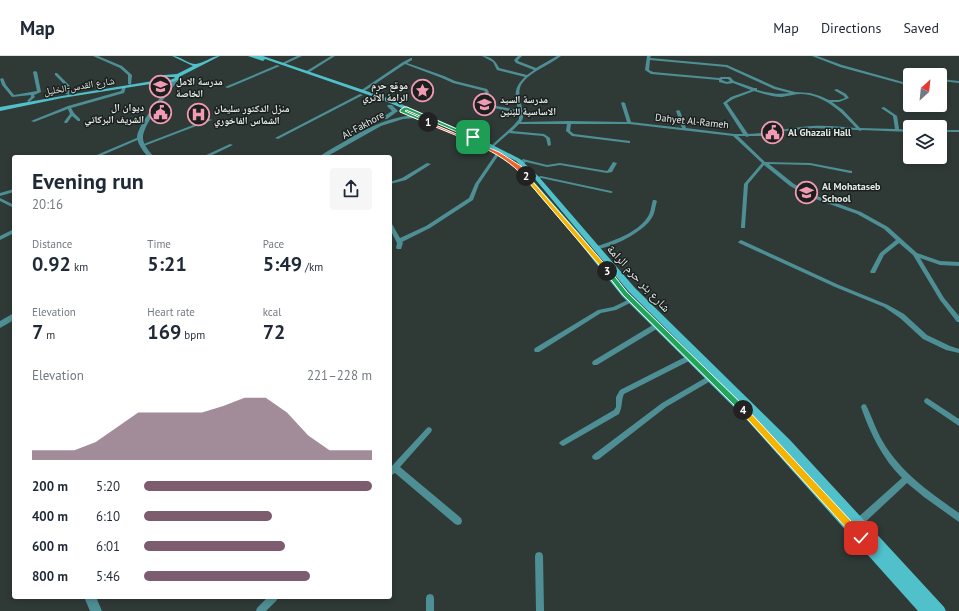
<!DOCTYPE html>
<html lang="en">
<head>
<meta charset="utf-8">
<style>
	:root { --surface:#fff; --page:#f6f6f7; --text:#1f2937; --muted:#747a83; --line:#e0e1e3; --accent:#7d5c6f }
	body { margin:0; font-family:"PT Sans","Noto Naskh Arabic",sans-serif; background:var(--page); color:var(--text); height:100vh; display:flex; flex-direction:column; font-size:15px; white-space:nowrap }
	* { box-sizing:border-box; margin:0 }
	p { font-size:13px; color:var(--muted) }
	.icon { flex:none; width:22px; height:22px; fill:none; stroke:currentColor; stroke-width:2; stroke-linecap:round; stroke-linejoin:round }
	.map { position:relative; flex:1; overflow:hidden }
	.side { position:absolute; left:12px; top:99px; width:380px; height:444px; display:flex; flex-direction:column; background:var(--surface); border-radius:4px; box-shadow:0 2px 6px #0003 }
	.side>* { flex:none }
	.needle { width:26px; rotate:27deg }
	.fabs { position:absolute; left:903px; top:12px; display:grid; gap:8px }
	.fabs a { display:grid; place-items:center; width:44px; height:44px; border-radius:4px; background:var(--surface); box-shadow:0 2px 6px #0003; font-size:20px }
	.pin { position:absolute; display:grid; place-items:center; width:34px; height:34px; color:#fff; margin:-17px; border-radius:8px; box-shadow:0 2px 6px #0006 }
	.km { position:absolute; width:20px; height:20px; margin:-10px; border-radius:50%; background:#222; color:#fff; font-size:11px; line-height:20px; text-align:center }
	.round { display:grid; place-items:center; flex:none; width:42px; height:42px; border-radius:4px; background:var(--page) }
	.head { display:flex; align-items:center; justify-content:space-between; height:68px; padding:0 20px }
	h1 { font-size:22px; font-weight:700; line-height:30px }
	.stats { display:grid; grid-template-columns:repeat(3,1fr); gap:6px; height:68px; padding:4px 20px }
	.stats div { display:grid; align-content:center }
	.stats b { font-size:20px; font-weight:700 }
	.stats small { font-size:11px; font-weight:400 }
	.stats p { font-size:11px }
	.chart { height:112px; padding:8px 20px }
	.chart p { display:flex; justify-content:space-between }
	.chart svg { width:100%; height:72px; margin-top:4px; fill:var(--accent); opacity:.7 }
	ul { padding:0 20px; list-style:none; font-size:13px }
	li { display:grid; grid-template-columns:64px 48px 1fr; align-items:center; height:30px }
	li i { height:10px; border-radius:5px; background:var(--accent) }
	header { display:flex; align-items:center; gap:24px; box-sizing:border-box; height:56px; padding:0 20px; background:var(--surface); border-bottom:1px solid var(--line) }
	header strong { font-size:19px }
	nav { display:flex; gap:22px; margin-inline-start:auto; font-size:14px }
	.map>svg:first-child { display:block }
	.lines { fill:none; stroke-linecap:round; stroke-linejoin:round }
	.minor { fill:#4e8f95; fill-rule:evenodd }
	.tertiary { fill:#4e8f95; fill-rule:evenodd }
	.secondary { fill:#50c1cb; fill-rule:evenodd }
	.split-1 { fill:#22a559; stroke:#fff }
	.split-2 { fill:#f0652b; stroke:#fff }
	.split-3 { fill:#f5b400; stroke:#fff }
	.split-4 { fill:#22a559; stroke:#fff }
	.split-5 { fill:#f5b400; stroke:#fff }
	.labels { text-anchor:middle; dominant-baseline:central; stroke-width:3; stroke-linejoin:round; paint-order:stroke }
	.far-poi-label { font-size:10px; font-weight:bold; fill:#e5ece9; stroke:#1b201e; text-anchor:start }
	.far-street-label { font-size:10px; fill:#e5ece9; stroke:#1b201e }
	.street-label { font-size:12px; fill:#e5ece9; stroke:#1b201e }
</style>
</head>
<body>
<header>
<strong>Map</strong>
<nav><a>Map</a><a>Directions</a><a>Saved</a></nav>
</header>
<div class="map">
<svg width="959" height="555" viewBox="0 0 959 555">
	<rect width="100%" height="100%" fill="#2f3a36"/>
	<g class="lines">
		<g class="minor">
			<polygon points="93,0 98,0 122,10 132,19 131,29 128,28 128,19 120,12"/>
			<polygon points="297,0 302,0 283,9 280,8"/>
			<polygon points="331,0 335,0 308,17 305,16"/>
			<path d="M482 0C491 0 496 5 499 12L527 19 534 14 516 7 514 4 518 0H522L518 4V5L536 12 557 0H561C548 10 529 16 521 29 515 42 528 57 521 66L569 65 627 66 621 47 623 46 625 47 631 66 682 72 676 55 678 54 680 55 686 72 734 78H743L723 47 731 41 751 34 733 27 727 28 719 26V24L651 18 645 14 647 0H651L650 2 727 9 776 31 795 36 810 37 820 40 829 44H839L845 42 844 40 834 34 837 33 846 38 849 42 839 46H832L843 54 860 72 895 73 893 60 881 52 884 51 897 60 899 73 910 74V76L862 74 860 75 858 74 813 72 785 75 762 80H749L747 81 745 80H738L765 106 810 107 852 115V117H850L810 109 769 108 794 128 814 139 861 156 888 171 917 197 940 205 959 206V210L940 209 920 202 944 242 959 260V266H957L940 244 913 199 899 187 884 199 875 217H871L870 216 880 197 896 184 884 173 857 158 810 141 790 130 764 109 748 128 745 171V172H741V171L744 128 762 107 733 80 629 68H571L570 75 574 78 630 85V87H629L572 80 566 75 567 68H519L512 75 544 78 550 82 551 89 548 90 546 82 543 80 509 77 493 91H492V89L513 70 519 63V57L484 50 479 43 485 36V35L453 27 442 22 405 8 363 36 360 35 403 6 411 2H412V4L407 7 444 20 455 25 487 33 489 36 483 43 486 48 518 54C515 39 513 32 525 21L497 14 493 6ZM650 4 726 11 774 33 790 37C779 39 769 37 757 34V32H754L734 25 730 21H721L719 22 653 16 649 14ZM722 23H728L730 25 727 26 722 24ZM754 35C763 38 773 41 782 41 788 40 795 38 801 38 824 39 841 55 856 72 841 71 826 69 812 70 790 71 769 78 748 78L727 47 733 43Z"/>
			<polygon points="812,0 817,0 842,9 910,28 910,30 840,11"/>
			<polygon points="277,9 280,10 228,32 225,31"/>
			<polygon points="35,15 37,16 41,36 34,39 35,41 29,46 27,45 31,41 31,39 12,41 2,29 0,23 3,22 6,29 14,39 37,35 33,16"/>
			<polygon points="55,17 57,17 70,30 69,39 66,38 66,30 55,19"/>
			<polygon points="940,23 959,25 959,27 940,25"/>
			<polygon points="123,30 126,31 124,37 71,52 74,57 80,63 80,65 78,65 72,60 67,67 65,67 64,66 70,58 68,53 34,66 31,65 68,50 121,35"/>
			<polygon points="360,38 363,39 278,83 275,82"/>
			<polygon points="209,63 212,64 144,90 141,89"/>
			<rect x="940" y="74" width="19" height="2"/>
			<polygon points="139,81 142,82 98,101 92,101"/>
			<polygon points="230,88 233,89 208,101 202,101"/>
			<polygon points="497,96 500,97 479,128 473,144 430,172 402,186 403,187 401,193 397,193 396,192 397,187 390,173 390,167 392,168 400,182 426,170 469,142 475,128"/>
			<polygon points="523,103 547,109 560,107 607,115 608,114 613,106 617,107 612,116 607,117 560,109 547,111 526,106 523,108 519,108 519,106"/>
			<polygon points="427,107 431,108 406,124 390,128 390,126 402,122"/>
			<polygon points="541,120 611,135 613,136 611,137 541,122 537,123 535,122"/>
			<polygon points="14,133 14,136 0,140 0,137"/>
			<polygon points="0,142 14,149 14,152 0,145"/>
			<path d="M653 144H655L657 145C655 151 655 158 651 163 643 176 609 194 594 193L593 192 594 191C611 186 637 177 647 162 651 157 651 150 653 144Z"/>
			<polygon points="14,173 14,177 0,184 0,180"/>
			<polygon points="741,184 839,229 888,249 904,258 927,279 950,290 959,293 959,297 946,294 923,283 900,262 884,251 835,231 739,187 738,186"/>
			<polygon points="632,242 634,243 635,244 634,245 616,254 601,257 539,296 535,296 534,294 535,292 598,254 613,251"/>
			<polygon points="656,267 658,267 661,269 660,271 597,309 593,309 592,307 593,305"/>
			<path d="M689 299H693L694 301 693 303 624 338C621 344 623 350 619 358L565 389 563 390 561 389 559 387 561 385 614 354 616 351V341L620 334Z"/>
			<polygon points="712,318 714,319 715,321 714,323 666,351 599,403 596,404 593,403 592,401 593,399 662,347"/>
			<polygon points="927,342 959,363 959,370 925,347 924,345 925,343"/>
			<path d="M864 348 866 349C872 361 876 374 883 386 901 417 931 437 959 457V466L924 441 907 427 861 470 858 471 855 470 854 467 855 464 902 422C882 402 870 377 861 351L862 349Z"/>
			<polygon points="429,371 431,372 432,374 431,376 400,411 461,462 462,465 461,468 458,469 455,468 395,417 390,420 390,412 427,372"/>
			<polygon points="539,496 542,497 543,500 544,555 536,555 535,500 536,497"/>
			<polygon points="430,538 433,539 434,542 434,555 426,555 426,542 427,539"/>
			<polygon points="268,541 278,541 277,544 266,555 256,555 257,552"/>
		</g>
		<g class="tertiary">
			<path d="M175 22 179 23C171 34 142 69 143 82 143 89 150 96 154 101H148C144 96 138 89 137 82 136 70 167 33 175 22Z"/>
			<polygon points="388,49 392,49 398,55 387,63 383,63 383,61 392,55 387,50"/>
			<path d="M415 59 418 61 417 62 403 63 381 70 326 101H319C325 96 333 92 340 88 364 74 387 61 415 59Z"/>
			<polygon points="14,257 14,264 0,272 0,265"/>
			<polygon points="84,541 96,541 102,555 90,555"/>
		</g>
		<g class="secondary">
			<path d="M172 0C181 0 187 8 196 8 205 7 211 0 220 0L179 21 180 23 170 27 163 26 62 42 0 55V51L62 40 159 24 164 19 177 18 193 10ZM167 21H174L175 22 170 24H164Z"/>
			<polygon points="248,0 263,0 387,42 475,80 520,103 539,121 635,232 790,384 944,551 946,555 918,555 747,364 622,240 575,181 517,113 500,101 505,100 521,111 579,177 628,236 704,310 629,236 535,123 516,105 471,82 383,44 265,3 263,5"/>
		</g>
	</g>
	<polygon class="split-1" points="404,51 407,51 475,81 471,82 406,54 405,55 430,66 426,67 400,56 400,54"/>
	<path class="split-2" d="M426 65 499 96 521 110 529 120 524 121C501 94 458 81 426 67Z"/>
	<polygon class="split-3" points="526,118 609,213 609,216 605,216 524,121"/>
	<polygon class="split-4" points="605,213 609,213 627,236 746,352 746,356 741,356 623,239 605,216"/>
	<polygon class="split-5" points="743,351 746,352 864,479 865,482 864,485 861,486 858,485 741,356 740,354"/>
	<defs>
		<symbol id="school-ring" viewBox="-11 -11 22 22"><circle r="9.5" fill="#1b201e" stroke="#f19ab3" stroke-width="1.5"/><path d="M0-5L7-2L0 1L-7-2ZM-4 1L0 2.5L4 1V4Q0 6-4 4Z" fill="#f19ab3"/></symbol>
		<symbol id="sight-ring" viewBox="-11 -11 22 22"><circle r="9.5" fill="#1b201e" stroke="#f19ab3" stroke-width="1.5"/><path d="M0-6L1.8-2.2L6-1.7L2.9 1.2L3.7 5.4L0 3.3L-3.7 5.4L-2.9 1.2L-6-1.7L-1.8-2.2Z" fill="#f19ab3"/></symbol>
		<symbol id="civic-ring" viewBox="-11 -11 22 22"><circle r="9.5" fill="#1b201e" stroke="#f19ab3" stroke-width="1.5"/><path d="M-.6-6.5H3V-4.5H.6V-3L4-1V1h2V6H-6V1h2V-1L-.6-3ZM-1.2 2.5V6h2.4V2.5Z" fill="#f19ab3"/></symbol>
		<symbol id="hospital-ring" viewBox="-11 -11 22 22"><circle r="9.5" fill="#1b201e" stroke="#f19ab3" stroke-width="1.5"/><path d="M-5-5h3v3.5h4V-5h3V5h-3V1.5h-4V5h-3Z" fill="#f19ab3"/></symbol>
	</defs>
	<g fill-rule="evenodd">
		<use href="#school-ring" x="148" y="18" width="25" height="25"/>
		<use href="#sight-ring" x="410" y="22" width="25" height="25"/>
		<use href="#school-ring" x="472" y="36" width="25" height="25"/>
		<use href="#civic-ring" x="148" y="44" width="25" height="25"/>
		<use href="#hospital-ring" x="186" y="46" width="25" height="25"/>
		<use href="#civic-ring" x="760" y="64" width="25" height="25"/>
		<use href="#school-ring" x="794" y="124" width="25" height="25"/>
	</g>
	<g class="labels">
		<g class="far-poi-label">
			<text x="176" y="25">مدرسة الامل<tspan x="176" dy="12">الخاصة</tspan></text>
			<text x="408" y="29" text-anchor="end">موقع حرم<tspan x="408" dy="12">الرامة الأثري</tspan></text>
			<text x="500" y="43">مدرسة السيد<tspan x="500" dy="12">الاساسية للبنين</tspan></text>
			<text x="144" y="51" text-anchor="end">ديوان ال<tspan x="144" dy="12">الشريف البركاتي</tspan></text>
			<text x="214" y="52">منزل الدكتور سليمان<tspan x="214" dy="12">الشماس الفاخوري</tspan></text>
			<text x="788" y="76">Al Ghazali Hall</text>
			<text x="822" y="130">Al Mohataseb<tspan x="822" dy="12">School</tspan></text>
		</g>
		<g class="far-street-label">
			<text transform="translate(79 30) rotate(-9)">شارع القدس-الخليل</text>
			<text transform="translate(692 65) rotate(6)">Dahyet Al-Rameh</text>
			<text transform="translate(363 69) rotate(-29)">Al-Fakhore</text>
		</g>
		<g class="street-label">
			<text transform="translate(639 222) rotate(47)">شارع بئر حرم الرامة</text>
		</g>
	</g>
</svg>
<div class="fabs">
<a><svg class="needle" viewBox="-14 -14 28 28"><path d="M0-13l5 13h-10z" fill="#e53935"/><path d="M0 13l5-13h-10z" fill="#747a83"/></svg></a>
<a><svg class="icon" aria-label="layers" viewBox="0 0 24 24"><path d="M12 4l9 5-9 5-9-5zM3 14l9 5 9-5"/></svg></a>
</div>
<div class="pin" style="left:473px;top:81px;background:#1e9e55"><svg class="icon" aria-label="arrive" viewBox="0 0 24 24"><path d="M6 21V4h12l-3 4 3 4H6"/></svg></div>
<div class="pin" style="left:861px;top:482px;background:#d93025"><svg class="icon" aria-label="check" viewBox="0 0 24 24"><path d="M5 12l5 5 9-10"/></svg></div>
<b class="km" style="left:428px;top:66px">1</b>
<b class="km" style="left:526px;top:120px">2</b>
<b class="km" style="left:607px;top:215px">3</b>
<b class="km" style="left:743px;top:354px">4</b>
<section class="side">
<div class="head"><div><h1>Evening run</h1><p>20:16</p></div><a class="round"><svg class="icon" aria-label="share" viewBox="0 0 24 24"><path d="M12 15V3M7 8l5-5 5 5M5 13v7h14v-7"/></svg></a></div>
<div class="stats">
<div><p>Distance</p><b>0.92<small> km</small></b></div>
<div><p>Time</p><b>5:21</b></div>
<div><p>Pace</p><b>5:49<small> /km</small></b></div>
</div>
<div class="stats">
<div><p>Elevation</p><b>7<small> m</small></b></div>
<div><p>Heart rate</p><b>169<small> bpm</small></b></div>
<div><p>kcal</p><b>72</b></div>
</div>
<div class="chart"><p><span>Elevation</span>221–228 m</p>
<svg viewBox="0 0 160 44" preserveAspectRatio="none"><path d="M0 44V38L10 38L20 38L30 33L40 24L50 15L60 15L70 15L80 15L90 11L100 6L110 6L120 15L130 29L140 38L150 38L160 38V44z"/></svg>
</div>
<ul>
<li><b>200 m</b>5:20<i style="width:100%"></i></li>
<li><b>400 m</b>6:10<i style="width:56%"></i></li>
<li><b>600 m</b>6:01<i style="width:62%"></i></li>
<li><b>800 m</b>5:46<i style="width:73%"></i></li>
</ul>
</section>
</div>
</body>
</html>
